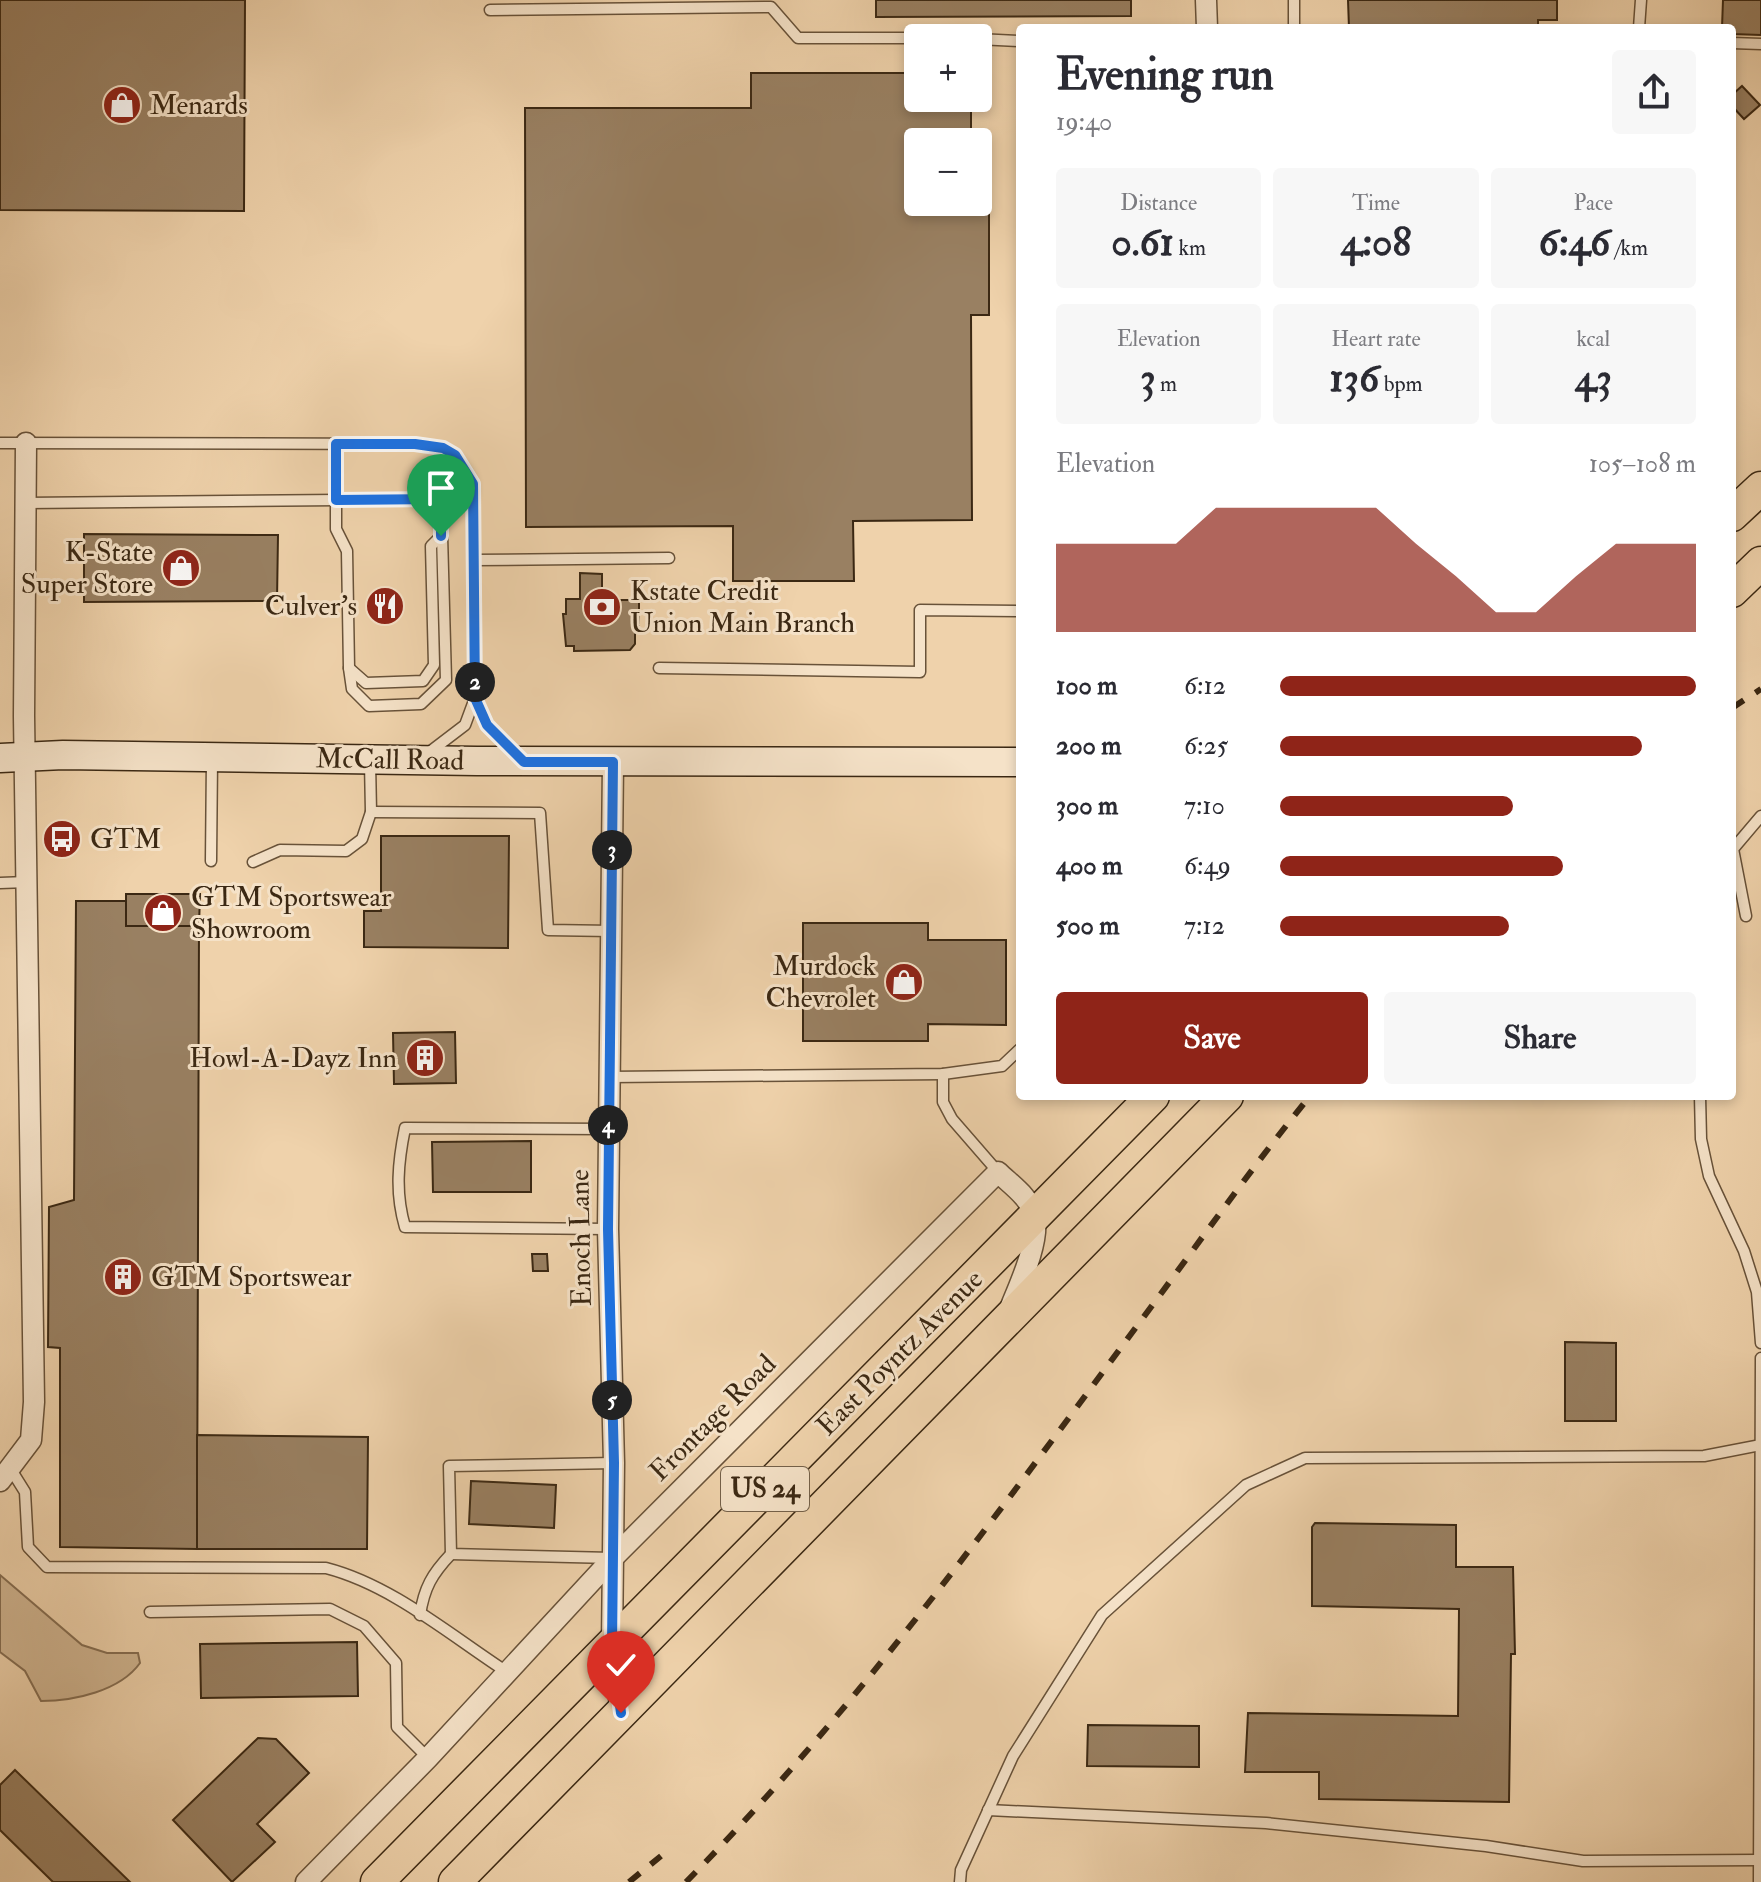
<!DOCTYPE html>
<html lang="en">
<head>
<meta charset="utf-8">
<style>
	:root { --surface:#fff; --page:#f7f7f7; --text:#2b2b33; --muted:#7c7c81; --accent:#8f2418 }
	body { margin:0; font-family:"IM FELL Double Pica",serif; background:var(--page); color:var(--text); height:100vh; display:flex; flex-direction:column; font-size:30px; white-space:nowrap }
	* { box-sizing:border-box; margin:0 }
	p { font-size:26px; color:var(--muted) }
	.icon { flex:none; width:44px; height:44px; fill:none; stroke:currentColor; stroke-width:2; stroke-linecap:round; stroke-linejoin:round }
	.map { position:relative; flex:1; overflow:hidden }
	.side { position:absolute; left:1016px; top:24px; width:720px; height:1076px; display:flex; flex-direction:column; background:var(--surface); border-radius:8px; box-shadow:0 4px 12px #0003 }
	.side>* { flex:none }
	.tools { position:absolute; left:904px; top:24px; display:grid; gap:16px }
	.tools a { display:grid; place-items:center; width:88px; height:88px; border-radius:8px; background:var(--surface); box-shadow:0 4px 12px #0003; font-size:40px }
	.pin { position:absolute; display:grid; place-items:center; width:68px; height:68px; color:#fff; margin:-82px -34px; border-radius:50% 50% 50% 0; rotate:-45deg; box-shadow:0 0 8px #0007 }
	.pin .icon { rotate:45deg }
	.km { position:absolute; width:40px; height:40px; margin:-20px; border-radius:50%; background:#222; color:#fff; font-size:22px; line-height:40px; text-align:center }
	.round { display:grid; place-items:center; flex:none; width:84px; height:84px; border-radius:8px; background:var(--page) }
	.overview { display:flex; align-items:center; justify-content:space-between; height:136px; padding:0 40px }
	h1 { font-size:44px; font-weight:800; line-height:60px }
	.metrics { display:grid; grid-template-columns:repeat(3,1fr); gap:12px; height:136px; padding:8px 40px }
	.metrics div { display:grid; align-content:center; border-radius:8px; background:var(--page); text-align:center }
	.metrics b { font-size:40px; font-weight:800 }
	.metrics small { font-size:22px; font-weight:400 }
	.metrics p { font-size:22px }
	.chart { height:224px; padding:16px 40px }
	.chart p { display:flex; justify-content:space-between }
	.chart svg { width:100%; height:144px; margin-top:8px; fill:var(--accent); opacity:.7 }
	.action { display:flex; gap:16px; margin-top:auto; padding:16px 40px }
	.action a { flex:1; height:92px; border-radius:8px; background:var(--accent); color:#fff; font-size:32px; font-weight:800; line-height:92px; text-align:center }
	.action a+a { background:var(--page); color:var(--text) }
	ul { padding:0 40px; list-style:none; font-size:26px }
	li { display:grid; grid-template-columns:128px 96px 1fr; align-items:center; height:60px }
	li i { height:20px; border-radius:10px; background:var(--accent) }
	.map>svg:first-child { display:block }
	.green { fill:#d0b591; stroke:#866e52; stroke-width:2 }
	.building { fill:#998062; stroke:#3b2813; stroke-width:2 }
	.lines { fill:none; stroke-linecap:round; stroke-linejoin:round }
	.service-casing { stroke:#685239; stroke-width:13 }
	.minor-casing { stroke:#685239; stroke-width:23 }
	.secondary-casing { stroke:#3b2813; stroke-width:31 }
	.trunk-casing { stroke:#3b2813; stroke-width:35 }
	.service { stroke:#f5e2c8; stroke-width:10 }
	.minor { stroke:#f5e2c8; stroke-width:20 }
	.secondary { stroke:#f5e2c8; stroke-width:28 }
	.trunk { stroke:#efd2ab; stroke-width:32 }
	.rail { stroke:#3b2813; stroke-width:6; stroke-dasharray:14 14; stroke-linecap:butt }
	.route-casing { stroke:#fff; stroke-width:16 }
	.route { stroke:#1a73e8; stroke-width:10 }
	.labels { text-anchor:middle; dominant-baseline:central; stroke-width:6; stroke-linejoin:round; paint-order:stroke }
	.shield { fill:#f5e2c8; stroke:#736049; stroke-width:2 }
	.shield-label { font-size:26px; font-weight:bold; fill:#3b2813 }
	.poi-label { font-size:28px; fill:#3b2813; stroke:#f5e2c8; text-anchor:start }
	.street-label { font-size:28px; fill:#3b2813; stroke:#f5e2c8 }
</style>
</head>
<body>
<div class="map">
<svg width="1761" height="1882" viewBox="0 0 1761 1882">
	<rect width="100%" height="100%" fill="#efd2ab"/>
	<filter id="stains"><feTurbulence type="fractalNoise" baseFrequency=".0025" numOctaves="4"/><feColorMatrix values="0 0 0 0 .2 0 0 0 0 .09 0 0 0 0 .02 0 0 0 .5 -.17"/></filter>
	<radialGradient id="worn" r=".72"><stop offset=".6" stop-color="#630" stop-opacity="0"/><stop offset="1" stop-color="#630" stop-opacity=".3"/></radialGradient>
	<path class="green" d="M0 1575 82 1645 107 1653H138L140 1663C120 1691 74 1701 41 1701L25 1671 0 1652Z"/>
	<g class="building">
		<polygon points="0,0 245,0 244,211 0,210"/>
		<polygon points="876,0 1131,0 1131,16 876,17"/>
		<polygon points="1348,0 1557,0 1557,20 1538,20 1538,28 1349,28"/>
		<polygon points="1723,0 1761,0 1761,35 1732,34 1732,28 1722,28"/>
		<polygon points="751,73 918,73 918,98 971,98 971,142 918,142 918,202 978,202 978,165 989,165 989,315 971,315 972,520 853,521 854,581 733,581 733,526 526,527 525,108 751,108"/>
		<polygon points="1742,86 1760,105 1744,119 1732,106 1732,95"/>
		<polygon points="84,534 278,535 277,601 84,602"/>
		<polygon points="580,573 602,574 602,600 639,600 639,628 635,628 635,644 630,650 574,651 574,646 566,646 563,614 566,614 566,599 580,599"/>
		<polygon points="381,836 509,836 508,948 364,947 364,911 381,911"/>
		<polygon points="126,894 200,894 199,926 126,926"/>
		<polygon points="76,901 126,901 126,926 199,926 197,1549 60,1547 60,1348 48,1347 49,1207 74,1200"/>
		<polygon points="803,923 928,923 928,940 1006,940 1006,1025 928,1024 928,1041 803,1041"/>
		<polygon points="455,1032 456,1083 394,1084 393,1033"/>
		<polygon points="531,1141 531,1192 433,1192 432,1142"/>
		<polygon points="532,1254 547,1254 548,1271 533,1271"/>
		<polygon points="1565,1342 1616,1343 1616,1421 1565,1421"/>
		<polygon points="197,1435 368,1437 367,1549 197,1549"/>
		<polygon points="471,1481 556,1485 554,1528 469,1524"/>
		<polygon points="1315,1523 1456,1525 1456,1567 1513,1567 1515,1654 1511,1654 1509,1802 1319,1799 1319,1772 1245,1772 1248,1713 1458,1716 1459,1609 1312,1606 1312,1527"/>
		<polygon points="357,1642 358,1696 201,1698 200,1644"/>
		<polygon points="1088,1725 1199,1726 1199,1767 1087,1766"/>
		<polygon points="258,1738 276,1739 309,1773 257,1824 275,1842 232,1882 173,1820"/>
		<polygon points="15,1770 130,1882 53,1882 0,1830 0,1785"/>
	</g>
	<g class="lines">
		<defs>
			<g id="service">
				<polyline points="490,10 771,7 798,38 962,38"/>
				<polyline points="1294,28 1294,0"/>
				<polyline points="1639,28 1641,0"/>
				<polyline points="978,39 1020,41"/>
				<polyline points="1732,43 1761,44"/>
				<path d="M0 443 415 444C446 446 460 456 473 484L475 698 465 725 427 754"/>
				<polyline points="336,444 336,529 347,551 349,668 352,689 369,706 421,704 446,680 441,499"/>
				<polyline points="25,503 455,499"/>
				<polyline points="474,560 669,558"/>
				<polyline points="349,668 366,683 423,681 434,665 431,546 441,536"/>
				<polyline points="659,668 920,672 920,610 1020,611"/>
				<polyline points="475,698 487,725 519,757"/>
				<polyline points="371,812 540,813 548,930 612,931"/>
				<polyline points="211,861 212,759"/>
				<polyline points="253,862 280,850 346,851 362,839 371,812 370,762"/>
				<polyline points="0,883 27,882"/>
				<polyline points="1746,916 1733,849 1761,816"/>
				<polyline points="943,1074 943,1102 952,1119 998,1172"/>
				<polyline points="609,1077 943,1074 1002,1066 1020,1049"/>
				<polyline points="1700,1096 1701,1139 1709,1176 1744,1251 1757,1292 1761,1343"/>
				<path d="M608 1129 405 1128C398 1162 395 1193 405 1227L608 1229"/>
				<path d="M10 1468 25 1492 28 1547 47 1567 326 1568C392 1585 450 1635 507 1672"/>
				<polyline points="612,1558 451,1554 449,1466 614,1463"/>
				<polyline points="150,1612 330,1609 364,1626 396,1663 397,1727 428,1758"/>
				<path d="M420 1615C424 1588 432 1574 451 1554"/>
				<polyline points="988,1810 1266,1823 1486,1846 1583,1861 1759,1860"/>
				<polyline points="960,1882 961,1870 1013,1756 1102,1615 1246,1485 1305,1458 1704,1456 1761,1445"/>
				<polyline points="1759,1882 1761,1358"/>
			</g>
			<g id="minor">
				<polyline points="1206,0 1207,28"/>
				<polyline points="613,762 608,1229 614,1463 612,1645 621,1713"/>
				<polyline points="0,1481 31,1440 34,1402 24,716 26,443"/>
				<path d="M306 1882 428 1758 613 1558 998 1172C1010 1184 1030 1197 1034 1215 1041 1238 1020 1284 1011 1306"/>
			</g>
			<polyline id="secondary" points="0,758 63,755 477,761 1020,762"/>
			<g id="trunk">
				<polyline points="1732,515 1761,488"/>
				<polyline points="1732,591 1761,563"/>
				<polyline points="377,1882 1153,1096"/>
				<polyline points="455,1882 1227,1096"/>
			</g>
		</defs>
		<use href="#service" class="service-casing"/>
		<use href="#minor" class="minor-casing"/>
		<use href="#secondary" class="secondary-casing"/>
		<use href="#trunk" class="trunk-casing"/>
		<use href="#service" class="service"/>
		<use href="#minor" class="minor"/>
		<use href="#secondary" class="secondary"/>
		<use href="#trunk" class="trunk"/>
		<g class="rail">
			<polyline points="1732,708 1761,689"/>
			<polyline points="629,1882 661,1856"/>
			<path d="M686 1882C862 1704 1008 1499 1157 1299 1208 1230 1256 1162 1310 1096"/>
		</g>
	</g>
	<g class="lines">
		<defs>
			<polyline id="route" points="441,536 441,499 336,500 336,444 415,444 443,448 455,455 473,484 475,698 487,725 524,762 613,762 608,1229 614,1463 612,1645 621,1713"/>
		</defs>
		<use href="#route" class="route-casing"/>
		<use href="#route" class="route"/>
	</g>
	<defs>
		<symbol id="shop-disc" viewBox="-11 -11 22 22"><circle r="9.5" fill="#8f2418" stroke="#f5e2c8"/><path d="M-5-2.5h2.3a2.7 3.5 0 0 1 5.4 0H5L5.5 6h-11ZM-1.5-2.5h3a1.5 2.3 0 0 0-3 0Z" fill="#fff"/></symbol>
		<symbol id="restaurant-disc" viewBox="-11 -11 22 22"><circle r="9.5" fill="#8f2418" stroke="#f5e2c8"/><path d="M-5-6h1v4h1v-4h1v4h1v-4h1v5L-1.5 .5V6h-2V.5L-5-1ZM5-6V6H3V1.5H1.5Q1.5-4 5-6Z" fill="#fff"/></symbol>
		<symbol id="bank-disc" viewBox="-11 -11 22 22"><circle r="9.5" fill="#8f2418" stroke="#f5e2c8"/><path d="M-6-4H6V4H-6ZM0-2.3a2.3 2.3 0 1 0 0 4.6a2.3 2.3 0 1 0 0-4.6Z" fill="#fff"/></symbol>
		<symbol id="bus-disc" viewBox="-11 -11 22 22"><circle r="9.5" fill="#8f2418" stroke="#f5e2c8"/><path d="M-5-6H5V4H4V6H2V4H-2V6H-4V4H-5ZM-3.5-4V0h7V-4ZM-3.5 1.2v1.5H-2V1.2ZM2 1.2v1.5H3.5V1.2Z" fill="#fff"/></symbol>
		<symbol id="building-disc" viewBox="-11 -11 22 22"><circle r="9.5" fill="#8f2418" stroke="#f5e2c8"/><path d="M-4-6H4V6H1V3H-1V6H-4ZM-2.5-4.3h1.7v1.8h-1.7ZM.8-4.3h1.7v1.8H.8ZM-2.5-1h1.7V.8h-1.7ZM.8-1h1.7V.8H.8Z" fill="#fff"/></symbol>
	</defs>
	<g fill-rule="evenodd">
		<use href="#shop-disc" x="100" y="83" width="44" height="44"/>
		<use href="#shop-disc" x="159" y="546" width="44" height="44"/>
		<use href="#restaurant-disc" x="363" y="584" width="44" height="44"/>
		<use href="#bank-disc" x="580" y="585" width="44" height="44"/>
		<use href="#bus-disc" x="40" y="817" width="44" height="44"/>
		<use href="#shop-disc" x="141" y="891" width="44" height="44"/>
		<use href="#shop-disc" x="882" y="960" width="44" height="44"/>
		<use href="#building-disc" x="403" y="1036" width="44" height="44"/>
		<use href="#building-disc" x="101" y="1255" width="44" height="44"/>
	</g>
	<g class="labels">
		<rect class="shield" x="721" y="1467" width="88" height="44" rx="6"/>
		<g class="shield-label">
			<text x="765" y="1489">US 24</text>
		</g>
		<g class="poi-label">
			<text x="150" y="105">Menards</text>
			<text x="153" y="552" text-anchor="end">K-State<tspan x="153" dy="32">Super Store</tspan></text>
			<text x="630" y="591">Kstate Credit<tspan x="630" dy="32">Union Main Branch</tspan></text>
			<text x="357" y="606" text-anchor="end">Culver's</text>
			<text x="90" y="839">GTM</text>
			<text x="191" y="897">GTM Sportswear<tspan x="191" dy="32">Showroom</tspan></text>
			<text x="876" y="966" text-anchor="end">Murdock<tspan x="876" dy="32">Chevrolet</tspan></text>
			<text x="397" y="1058" text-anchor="end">Howl-A-Dayz Inn</text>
			<text x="151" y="1277">GTM Sportswear</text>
		</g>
		<g class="street-label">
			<text transform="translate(390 760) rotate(1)">McCall Road</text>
			<text transform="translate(581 1238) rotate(-91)">Enoch Lane</text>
			<text transform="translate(900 1353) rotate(-45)">East Poyntz Avenue</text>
			<text transform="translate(713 1418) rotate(-45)">Frontage Road</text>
		</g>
	</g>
	<rect width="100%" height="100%" filter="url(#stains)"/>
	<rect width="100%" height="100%" fill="url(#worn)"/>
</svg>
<div class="tools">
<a>+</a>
<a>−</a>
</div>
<div class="pin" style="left:441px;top:536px;background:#1e9e55"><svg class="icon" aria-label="arrive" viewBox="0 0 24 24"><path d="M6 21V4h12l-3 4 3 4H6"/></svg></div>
<div class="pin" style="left:621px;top:1713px;background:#d93025"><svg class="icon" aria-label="check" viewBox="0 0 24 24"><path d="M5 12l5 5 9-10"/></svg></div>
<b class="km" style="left:475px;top:682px">2</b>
<b class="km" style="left:612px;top:850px">3</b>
<b class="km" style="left:608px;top:1125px">4</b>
<b class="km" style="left:612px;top:1400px">5</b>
<section class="side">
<div class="overview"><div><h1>Evening run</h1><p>19:40</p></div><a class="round"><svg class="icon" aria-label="share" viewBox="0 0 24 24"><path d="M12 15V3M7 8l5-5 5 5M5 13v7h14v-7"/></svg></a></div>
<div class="metrics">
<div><p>Distance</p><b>0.61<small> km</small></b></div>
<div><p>Time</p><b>4:08</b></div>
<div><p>Pace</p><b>6:46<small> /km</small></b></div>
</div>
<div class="metrics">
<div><p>Elevation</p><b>3<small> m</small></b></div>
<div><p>Heart rate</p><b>136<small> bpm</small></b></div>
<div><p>kcal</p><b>43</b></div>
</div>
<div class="chart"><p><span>Elevation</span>105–108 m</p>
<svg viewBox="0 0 160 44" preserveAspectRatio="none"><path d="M0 44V17L10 17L20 17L30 17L40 6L50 6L60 6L70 6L80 6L90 17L100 27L110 38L120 38L130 27L140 17L150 17L160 17V44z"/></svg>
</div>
<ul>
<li><b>100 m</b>6:12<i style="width:100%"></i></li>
<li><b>200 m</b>6:25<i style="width:87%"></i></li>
<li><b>300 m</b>7:10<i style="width:56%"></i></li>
<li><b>400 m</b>6:49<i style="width:68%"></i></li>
<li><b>500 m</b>7:12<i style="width:55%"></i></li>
</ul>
<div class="action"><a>Save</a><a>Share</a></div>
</section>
</div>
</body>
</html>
